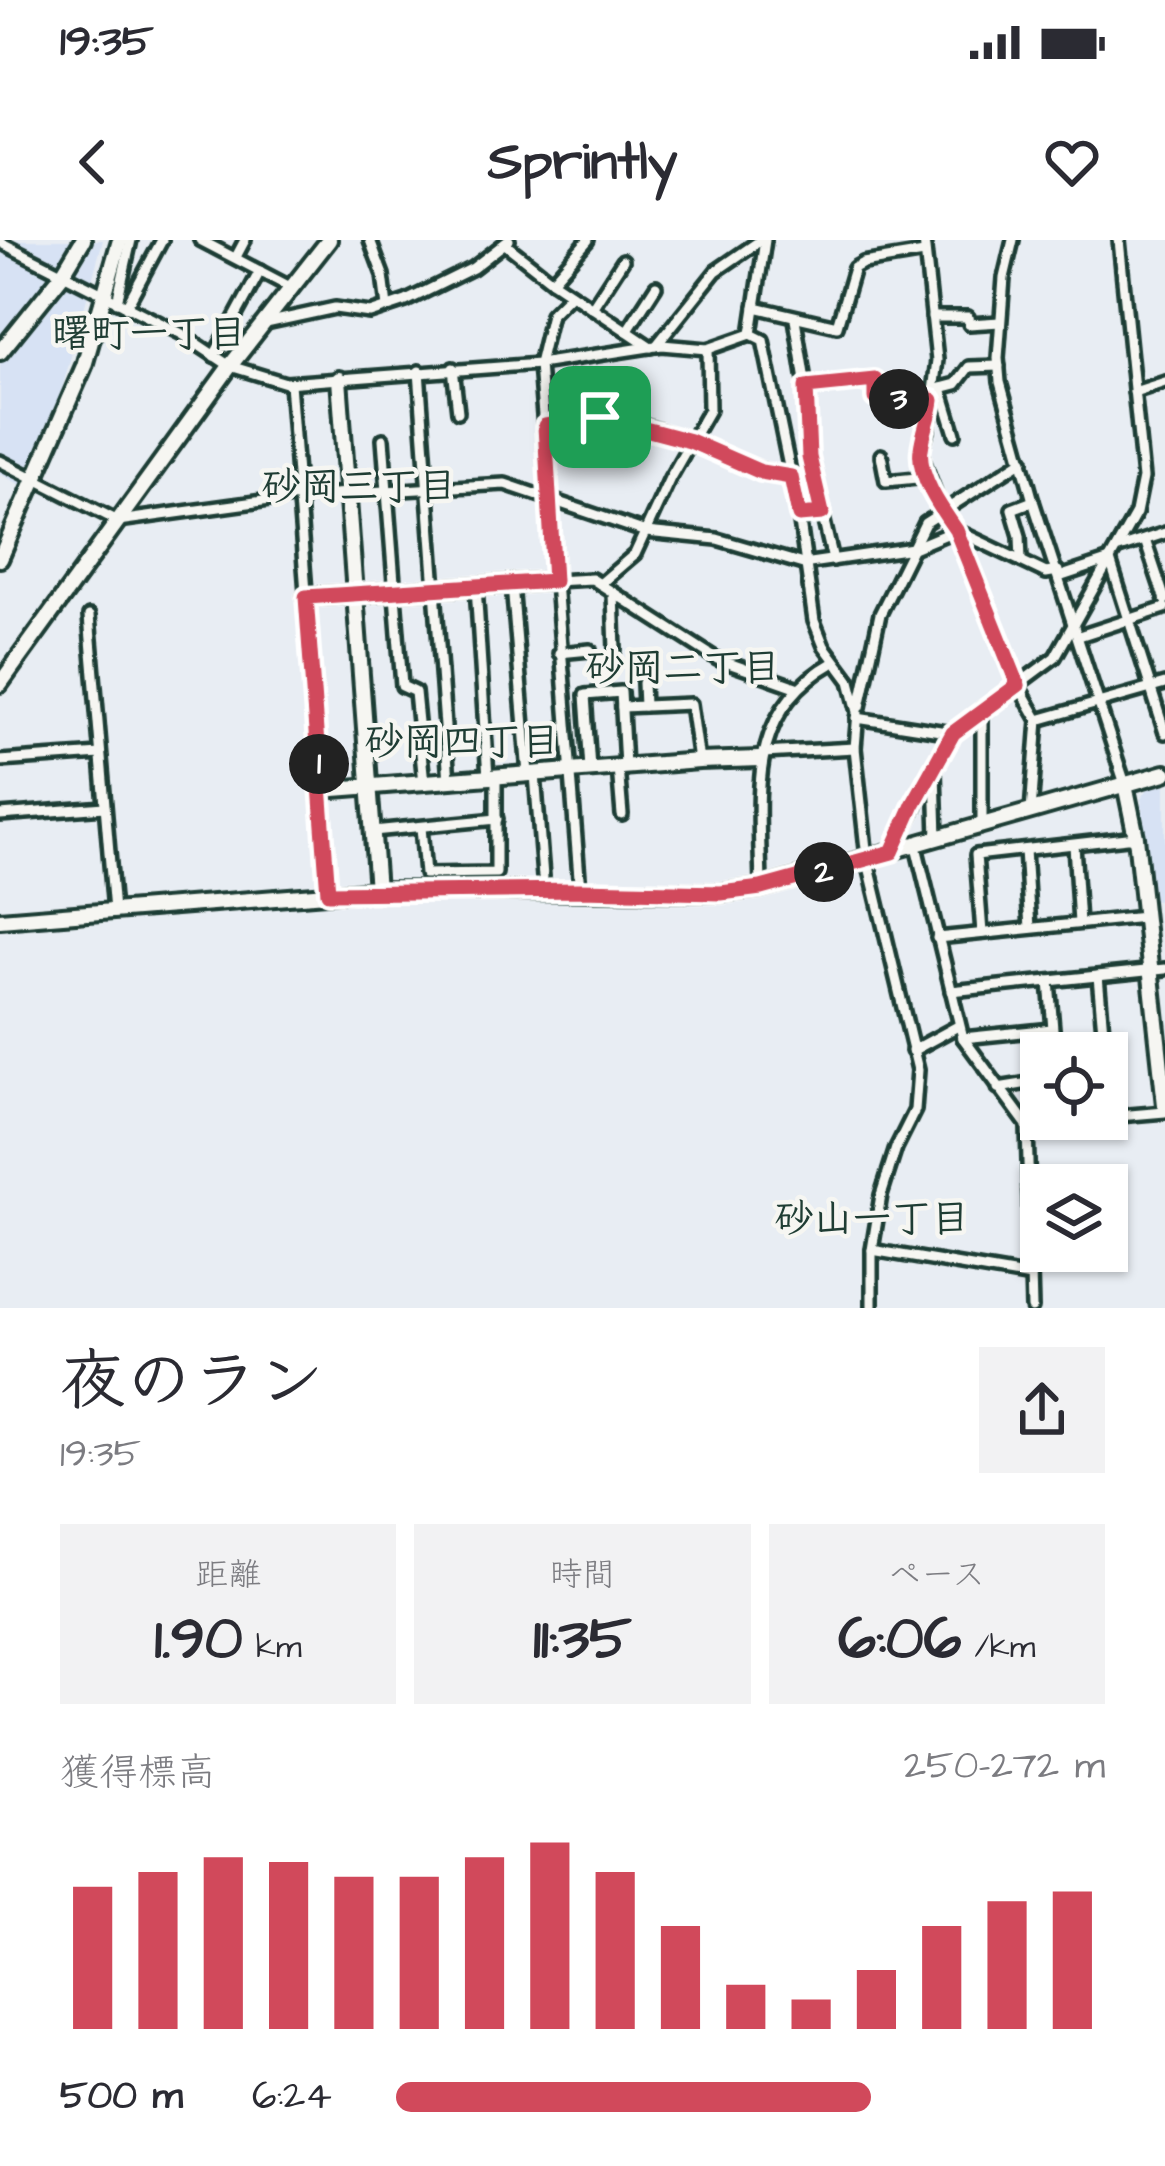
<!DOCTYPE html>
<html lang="ja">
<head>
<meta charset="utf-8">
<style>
	:root { --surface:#fff; --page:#f2f2f3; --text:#2b2b33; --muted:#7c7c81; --accent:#d1495b }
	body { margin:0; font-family:"Architects Daughter","Klee One",sans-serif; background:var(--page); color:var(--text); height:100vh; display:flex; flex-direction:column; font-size:45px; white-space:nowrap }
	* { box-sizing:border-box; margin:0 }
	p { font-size:39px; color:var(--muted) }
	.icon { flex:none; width:66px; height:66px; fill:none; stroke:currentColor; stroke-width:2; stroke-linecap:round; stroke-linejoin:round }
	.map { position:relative; height:1068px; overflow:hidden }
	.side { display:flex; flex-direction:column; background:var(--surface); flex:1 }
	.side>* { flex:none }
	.buttons { position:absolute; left:1020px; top:792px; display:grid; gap:24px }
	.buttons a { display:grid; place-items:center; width:108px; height:108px; border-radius:0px; background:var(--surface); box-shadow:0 3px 9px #0004; font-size:60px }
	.pin { position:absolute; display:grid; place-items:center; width:102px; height:102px; color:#fff; margin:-51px; border-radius:24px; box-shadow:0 6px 18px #0006 }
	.km { position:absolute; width:60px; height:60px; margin:-30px; border-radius:50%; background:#222; color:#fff; font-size:33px; line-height:60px; text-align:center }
	.round { display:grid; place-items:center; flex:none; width:126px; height:126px; border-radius:0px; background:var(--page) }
	.headline { display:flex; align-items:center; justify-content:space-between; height:204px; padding:0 60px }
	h1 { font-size:66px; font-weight:700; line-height:90px }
	.figures { display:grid; grid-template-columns:repeat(3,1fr); gap:18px; height:204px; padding:12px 60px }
	.figures div { display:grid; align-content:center; border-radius:0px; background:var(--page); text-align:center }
	.figures b { font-size:60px; font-weight:700 }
	.figures small { font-size:33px; font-weight:400 }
	.figures p { font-size:33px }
	.chart { height:336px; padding:24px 60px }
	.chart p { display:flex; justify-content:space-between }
	.chart svg { width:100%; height:216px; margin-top:12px; stroke:var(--accent); stroke-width:6 }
	ul { padding:0 60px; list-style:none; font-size:39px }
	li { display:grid; grid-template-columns:192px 144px 1fr; align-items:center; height:90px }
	li i { height:30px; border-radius:15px; background:var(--accent) }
	.status { display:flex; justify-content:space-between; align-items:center; height:84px; padding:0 60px; background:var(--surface); direction:ltr }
	.status svg { height:33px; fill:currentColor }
	header { display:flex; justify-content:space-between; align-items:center; height:156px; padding:0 60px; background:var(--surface); font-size:54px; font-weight:700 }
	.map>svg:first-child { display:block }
	.built { fill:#d7e2f4 }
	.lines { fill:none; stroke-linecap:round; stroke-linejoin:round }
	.street-casing { stroke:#1f3d34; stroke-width:18 }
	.secondary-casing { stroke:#1f3d34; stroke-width:22 }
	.street { stroke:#f6f6f2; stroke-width:9 }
	.secondary { stroke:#f6f6f2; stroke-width:14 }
	.route-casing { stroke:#fff; stroke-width:24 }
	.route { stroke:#d1495b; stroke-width:15 }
	.labels { text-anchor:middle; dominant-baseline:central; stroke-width:9; stroke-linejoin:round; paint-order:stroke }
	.neighbourhood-label { font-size:39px; font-weight:bold; fill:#1f3d34; stroke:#f6f6f2 }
</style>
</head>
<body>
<div class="status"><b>19:35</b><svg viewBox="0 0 49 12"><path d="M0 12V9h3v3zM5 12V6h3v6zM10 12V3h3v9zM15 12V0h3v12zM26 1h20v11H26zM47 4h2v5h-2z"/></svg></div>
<header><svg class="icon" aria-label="back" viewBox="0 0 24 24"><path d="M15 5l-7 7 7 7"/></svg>Sprintly<svg class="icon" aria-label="heart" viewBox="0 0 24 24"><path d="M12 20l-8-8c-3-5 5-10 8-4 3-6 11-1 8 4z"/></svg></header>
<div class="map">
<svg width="1165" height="1068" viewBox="0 0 1165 1068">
	<rect width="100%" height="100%" fill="#e8edf3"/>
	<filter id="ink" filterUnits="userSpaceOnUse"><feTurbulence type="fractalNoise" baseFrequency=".00833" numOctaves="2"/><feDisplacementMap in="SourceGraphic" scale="24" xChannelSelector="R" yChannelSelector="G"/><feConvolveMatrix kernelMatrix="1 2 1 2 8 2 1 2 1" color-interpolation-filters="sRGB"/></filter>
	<g filter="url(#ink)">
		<g class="built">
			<polygon points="0,0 103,0 59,160 25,247 0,234"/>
			<polygon points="1165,542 1165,660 1153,661 1141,559 1149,547"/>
		</g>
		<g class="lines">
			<defs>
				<g id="street">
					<polyline points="200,0 290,47"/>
					<polyline points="370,0 383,35 387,67"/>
					<polyline points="924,0 937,120 928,191 920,211 941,269 956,290 1018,445 1038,480 1031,572"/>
					<polyline points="1013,0 1004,38 998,118 1000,142 1033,261 1125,544"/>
					<polyline points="0,2 182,94 230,126 286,143 539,124 662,105 708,109 751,94 763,100 799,275 814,381 824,406 850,441 858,472 855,508 867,618 918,830 915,870 896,908 881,955 872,1010 872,1068"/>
					<polyline points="505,4 552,41 651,107"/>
					<polyline points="236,17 245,0"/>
					<polyline points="552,41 588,0"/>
					<polyline points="571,54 551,74 539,124 580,650"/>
					<polyline points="117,62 131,0"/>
					<polyline points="126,67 162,0"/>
					<polyline points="755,67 837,86 854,28 863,23 924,13"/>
					<polyline points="592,68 623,20"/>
					<polyline points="932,77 968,77 969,84 1000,82"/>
					<polyline points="795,79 806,147 809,217 833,320"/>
					<polyline points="266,83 335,68 370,73 406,61 473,28 509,0"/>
					<polyline points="627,91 656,46"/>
					<polyline points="751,94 765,0"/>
					<polyline points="656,106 716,31 761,0"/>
					<polyline points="214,116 260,31"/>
					<polyline points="453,128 458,172"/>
					<polyline points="419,131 449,541"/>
					<polyline points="290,143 329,653"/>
					<polyline points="806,147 875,140 875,158 932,160"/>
					<polyline points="941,148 955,194"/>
					<polyline points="933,150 956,144 969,127 999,126"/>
					<polyline points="1134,152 1165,142"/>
					<path d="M545 186C563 183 584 176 602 177 666 182 728 227 791 237"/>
					<polyline points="383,199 402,446 415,452 424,543"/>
					<polyline points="881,215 886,241 927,237"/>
					<polyline points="0,221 118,281 299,256 505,244 646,292 717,299 803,324 913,308 956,290 1046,333 1058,331"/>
					<polyline points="1145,300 1165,360"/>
					<polyline points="1119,308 1165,293"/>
					<polyline points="1021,321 1020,296 1012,269 1033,261"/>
					<polyline points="1059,337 1110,320 1165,493"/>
					<polyline points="554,341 592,339 717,419 796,447"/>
					<polyline points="512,344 528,534"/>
					<polyline points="600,344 635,314 670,238 709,170 708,109"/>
					<polyline points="476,346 488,538"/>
					<polyline points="613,353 615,410"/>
					<polyline points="89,376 114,671"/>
					<polyline points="1079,396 1165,368"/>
					<polyline points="559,413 590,410"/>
					<polyline points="643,443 644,466"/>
					<polyline points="622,467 691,464 699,521"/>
					<polyline points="860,467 880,374 925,283 1023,220"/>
					<polyline points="857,478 953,493 1055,417 1136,273 1143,238 1119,0"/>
					<polyline points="1038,480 1165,444"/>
					<polyline points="763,513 855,508"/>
					<polyline points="0,521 100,514"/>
					<polyline points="618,527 622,575"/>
					<polyline points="590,529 585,455 621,452 625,526"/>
					<polyline points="935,531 937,599"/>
					<polyline points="535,534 543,637"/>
					<polyline points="0,575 105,567"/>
					<polyline points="982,585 982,469"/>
					<polyline points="421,587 425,634 496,633 496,538"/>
					<polyline points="373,591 497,579"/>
					<polyline points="1074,605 1079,683"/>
					<polyline points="916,606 963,798 1027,885 1032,1068"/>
					<polyline points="893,610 953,493"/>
					<polyline points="1025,610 1030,688"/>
					<path d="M761 648C760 558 743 473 834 422"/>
					<polyline points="982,693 976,615 1136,597"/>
					<polyline points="937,698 1144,677"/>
					<polyline points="1098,736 1105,813"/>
					<polyline points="1049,741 1055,813"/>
					<polyline points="951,751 1165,729"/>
					<polyline points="963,798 1052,789"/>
					<polyline points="912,811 958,786"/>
					<polyline points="1107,844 1110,877"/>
					<polyline points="998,848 1041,841"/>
					<polyline points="1107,877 1165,872"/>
					<polyline points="1027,885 1078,879"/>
					<polyline points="872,1010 1031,1037"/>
				</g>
				<g id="secondary">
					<polyline points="0,112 62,35 83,0"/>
					<polyline points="339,139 377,650"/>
					<polyline points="0,319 84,126 120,0"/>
					<polyline points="306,357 554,341"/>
					<polyline points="0,444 230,126 329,0"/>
					<polyline points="1125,544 1136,597 1165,865"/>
					<polyline points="321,550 699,521 760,519"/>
					<polyline points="0,680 377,650 721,653 761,648 1165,533"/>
				</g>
			</defs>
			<use href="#street" class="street-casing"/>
			<use href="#secondary" class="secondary-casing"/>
			<use href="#street" class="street"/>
			<use href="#secondary" class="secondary"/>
		</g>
	</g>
	<g class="lines" filter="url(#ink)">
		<defs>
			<path id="route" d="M875 140V158L932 160C930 177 923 192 921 209 917 235 942 270 956 290L1018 445 953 493 913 565 892 612 761 648 721 653 580 650 328 653 306 357 554 341 545 186 600 177 690 201 761 232 791 237 799 275 822 273 809 217 806 147Z"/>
		</defs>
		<use href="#route" class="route-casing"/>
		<use href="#route" class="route"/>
	</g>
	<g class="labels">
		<g class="neighbourhood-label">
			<text x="149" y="95">曙町一丁目</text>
			<text x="359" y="248">砂岡三丁目</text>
			<text x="683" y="429">砂岡二丁目</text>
			<text x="462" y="503">砂岡四丁目</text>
			<text x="872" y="980">砂山一丁目</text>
		</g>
	</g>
</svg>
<div class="buttons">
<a><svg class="icon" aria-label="locate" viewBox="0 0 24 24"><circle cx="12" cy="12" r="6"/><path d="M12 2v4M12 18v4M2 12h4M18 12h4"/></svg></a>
<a><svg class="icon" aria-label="layers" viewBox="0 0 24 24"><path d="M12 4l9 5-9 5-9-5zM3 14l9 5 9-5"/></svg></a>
</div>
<div class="pin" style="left:600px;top:177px;background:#1e9e55"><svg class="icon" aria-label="arrive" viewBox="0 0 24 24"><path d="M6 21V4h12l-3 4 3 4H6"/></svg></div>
<b class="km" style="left:319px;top:524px">1</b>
<b class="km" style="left:824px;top:632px">2</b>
<b class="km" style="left:899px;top:159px">3</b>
</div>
<section class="side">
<div class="headline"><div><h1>夜のラン</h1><p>19:35</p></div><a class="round"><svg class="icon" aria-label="share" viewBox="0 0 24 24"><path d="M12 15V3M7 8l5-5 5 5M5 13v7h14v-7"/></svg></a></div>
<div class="figures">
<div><p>距離</p><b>1.90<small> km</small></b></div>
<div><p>時間</p><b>11:35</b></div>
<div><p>ペース</p><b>6:06<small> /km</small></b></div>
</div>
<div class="chart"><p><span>獲得標高</span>250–272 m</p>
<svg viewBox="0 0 160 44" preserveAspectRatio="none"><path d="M5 44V15M15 44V12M25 44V9M35 44V10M45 44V13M55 44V13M65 44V9M75 44V6M85 44V12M95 44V23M105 44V35M115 44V38M125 44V32M135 44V23M145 44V18M155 44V16"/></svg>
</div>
<ul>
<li><b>500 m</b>6:24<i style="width:67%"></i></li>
</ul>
</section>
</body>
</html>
